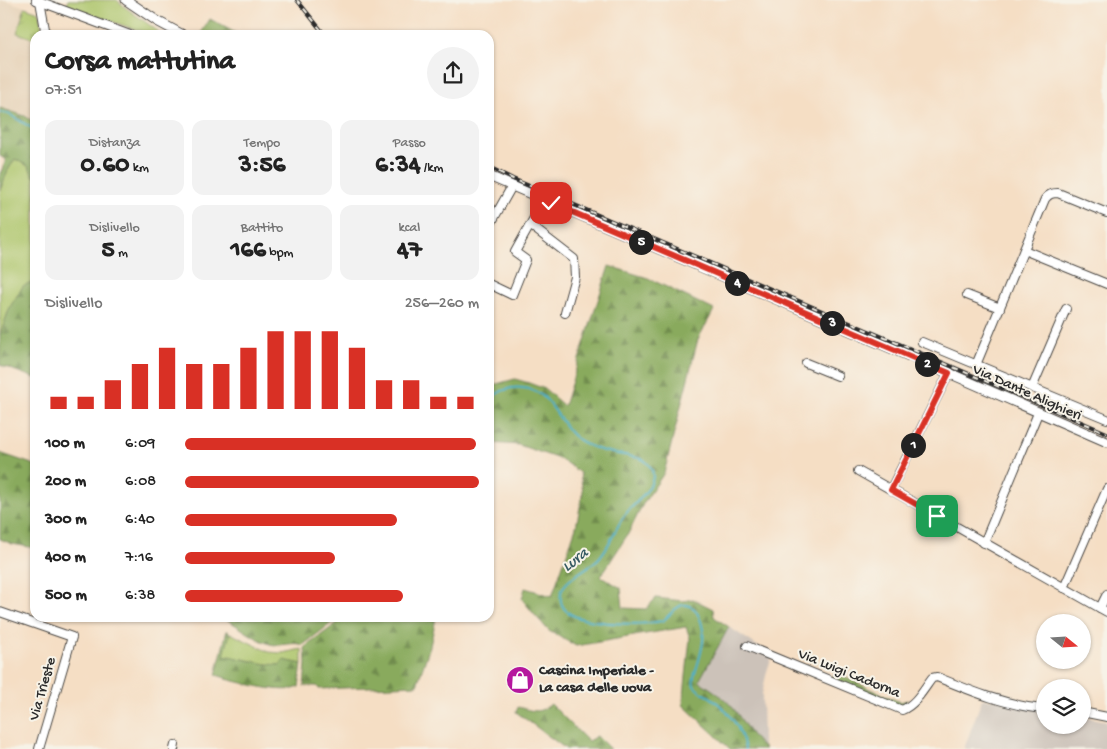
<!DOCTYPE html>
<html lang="it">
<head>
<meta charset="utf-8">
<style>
	:root { --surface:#fff; --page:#f2f2f2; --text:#222; --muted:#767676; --accent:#d93025 }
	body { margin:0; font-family:"Gochi Hand",sans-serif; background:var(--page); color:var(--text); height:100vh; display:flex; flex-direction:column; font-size:19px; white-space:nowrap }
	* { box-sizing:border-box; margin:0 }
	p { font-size:16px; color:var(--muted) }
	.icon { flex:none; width:28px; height:28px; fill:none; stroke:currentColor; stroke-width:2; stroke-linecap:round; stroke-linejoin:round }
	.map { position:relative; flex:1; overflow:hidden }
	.details { position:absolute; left:30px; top:30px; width:464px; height:592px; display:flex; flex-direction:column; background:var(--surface); border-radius:15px; box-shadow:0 1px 4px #0004 }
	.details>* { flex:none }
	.needle { width:32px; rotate:108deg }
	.buttons { position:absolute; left:1036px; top:614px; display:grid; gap:10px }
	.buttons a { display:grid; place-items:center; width:55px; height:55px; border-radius:50%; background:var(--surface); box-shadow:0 1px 4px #0004; font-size:25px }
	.pin { position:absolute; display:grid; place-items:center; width:42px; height:42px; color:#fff; margin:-21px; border-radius:10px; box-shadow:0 2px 8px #0006 }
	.km { position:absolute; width:25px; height:25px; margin:-12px; border-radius:50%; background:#222; color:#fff; font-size:14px; line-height:25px; text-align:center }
	.round { display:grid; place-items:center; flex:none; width:52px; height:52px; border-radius:26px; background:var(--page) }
	.overview { display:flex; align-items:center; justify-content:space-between; height:85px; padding:0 15px }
	h1 { font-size:28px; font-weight:700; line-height:38px }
	.figures { display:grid; grid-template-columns:repeat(3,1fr); gap:8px; height:85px; padding:5px 15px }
	.figures div { display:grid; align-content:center; border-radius:12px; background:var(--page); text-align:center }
	.figures b { font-size:25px; font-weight:700 }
	.figures small { font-size:14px; font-weight:400 }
	.figures p { font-size:14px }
	.chart { height:140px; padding:10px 15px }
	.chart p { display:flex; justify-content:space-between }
	.chart svg { width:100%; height:90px; margin-top:5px; stroke:var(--accent); stroke-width:6 }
	ul { padding:0 15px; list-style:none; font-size:16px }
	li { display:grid; grid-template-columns:80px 60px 1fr; align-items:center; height:38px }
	li i { height:12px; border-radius:6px; background:var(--accent) }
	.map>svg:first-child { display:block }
	.built { fill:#e5d0b5 }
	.industrial { fill:#ccc2b9 }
	.grass { fill:#acc469; stroke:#6c784a }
	.forest { fill:url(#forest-firs); stroke:#5a6a44 }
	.park { fill:url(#park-tufts); stroke:#6c784a }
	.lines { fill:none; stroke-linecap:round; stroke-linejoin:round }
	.stream { stroke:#4bb0ca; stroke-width:2 }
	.minor-casing { stroke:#494642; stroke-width:10 }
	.tertiary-casing { stroke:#494642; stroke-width:11 }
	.minor { stroke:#fff; stroke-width:8 }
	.tertiary { stroke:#fff; stroke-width:9 }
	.rail-casing { stroke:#2b2b2b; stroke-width:4 }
	.rail { stroke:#f7f3e8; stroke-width:2; stroke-dasharray:5.5; stroke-linecap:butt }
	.route-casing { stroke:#fff; stroke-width:10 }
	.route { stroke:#d93025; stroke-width:6 }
	.labels { text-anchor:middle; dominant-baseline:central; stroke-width:4; stroke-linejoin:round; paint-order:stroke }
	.street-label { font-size:15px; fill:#2b2b2b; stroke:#f7f3e8 }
	.poi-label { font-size:15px; font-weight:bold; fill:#2b2b2b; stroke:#f7f3e8; text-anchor:start }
	.water-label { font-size:16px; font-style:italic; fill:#365a63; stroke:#f7f3e8 }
</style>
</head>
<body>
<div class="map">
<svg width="1107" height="749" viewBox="0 0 1107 749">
	<defs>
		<pattern id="forest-firs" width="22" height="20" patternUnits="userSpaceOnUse" patternTransform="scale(1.25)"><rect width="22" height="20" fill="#89aa5d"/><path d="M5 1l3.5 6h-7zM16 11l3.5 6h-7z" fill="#708b4d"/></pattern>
		<pattern id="park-tufts" width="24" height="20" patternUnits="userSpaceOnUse" patternTransform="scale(1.25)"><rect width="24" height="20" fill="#acc469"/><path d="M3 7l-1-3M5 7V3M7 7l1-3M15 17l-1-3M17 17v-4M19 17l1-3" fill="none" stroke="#8c9f57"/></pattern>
	</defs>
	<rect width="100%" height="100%" fill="#f7f3e8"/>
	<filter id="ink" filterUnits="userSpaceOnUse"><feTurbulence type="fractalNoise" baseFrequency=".02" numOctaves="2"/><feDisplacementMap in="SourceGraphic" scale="10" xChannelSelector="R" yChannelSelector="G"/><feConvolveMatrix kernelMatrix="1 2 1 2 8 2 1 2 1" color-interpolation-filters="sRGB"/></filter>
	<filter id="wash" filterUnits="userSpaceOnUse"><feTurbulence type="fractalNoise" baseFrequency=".0096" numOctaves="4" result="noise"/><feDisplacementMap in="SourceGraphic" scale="20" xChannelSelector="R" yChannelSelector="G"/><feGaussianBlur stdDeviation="1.12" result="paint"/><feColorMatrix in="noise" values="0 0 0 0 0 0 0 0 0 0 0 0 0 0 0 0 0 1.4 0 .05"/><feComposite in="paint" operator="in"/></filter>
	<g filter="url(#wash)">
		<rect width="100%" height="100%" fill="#f5dec4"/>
		<polygon class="built" points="0,0 4,0 25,7 17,33 35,39 35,113 32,121 25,116 0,108"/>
		<g class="industrial">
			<polygon points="729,627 762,649 773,654 767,671 762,694 763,748 746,728 733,708 717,694 699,681"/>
			<polygon points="982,699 1008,699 1045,708 1045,725 1082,725 1083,716 1107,721 1107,749 964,749"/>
		</g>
		<g class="grass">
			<polygon points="68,0 117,0 126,8 158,31 157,35 152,35 66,6"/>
			<polygon points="15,159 28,166 35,178 35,281 32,282 10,307 0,335 0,190 8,170"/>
			<polygon points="230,633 269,652 282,653 302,649 302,664 283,660 280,665 266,664 224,655"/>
		</g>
		<g class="forest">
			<polygon points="210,19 239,35 200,35"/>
			<polygon points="0,108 25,116 32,121 35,119 35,178 28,166 15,159 8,170 0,190 0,174 6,160 0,156"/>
			<path d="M609 266 648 278 714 310 698 339 664 473 643 504 628 534 601 576 621 588 623 608 646 609 656 598 683 601 693 599 713 609 714 617 729 627 699 681C711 689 724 697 733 708 744 722 751 738 765 749H730L729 748 683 705 690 638 686 627 576 646 549 631 533 613 522 599 525 588 552 596 576 527 583 492 580 473 562 460 519 445 489 443V386L515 379 529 383 545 389 564 406Z"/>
			<polygon points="35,281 35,378 0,365 0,335 10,307 23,286"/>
			<polygon points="0,453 35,465 35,548 12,544 0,539"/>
			<path d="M224 618H338L303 645C294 641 281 647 270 644 254 639 239 626 224 618Z"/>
			<polygon points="344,618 436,618 430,646 417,685 319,689 317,686 304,686 306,664 305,647"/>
			<path d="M227 630 230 633 224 655 266 664 280 665 283 660 302 664 299 687C285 695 243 683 226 679V678L216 675Z"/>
			<polygon points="835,673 900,702 908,700 904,705 896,705 832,678"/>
			<path d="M551 704 588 741 597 736 610 749H566L516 712 518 707C533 711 539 714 551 704Z"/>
		</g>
		<polygon class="park" points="25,7 39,12 43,35 35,35 35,39 17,33"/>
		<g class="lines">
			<g class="stream">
				<polyline points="0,112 9,114 35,130"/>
				<path d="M489 400C499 391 510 386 523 388 555 391 557 428 582 442 596 451 614 453 629 456 634 457 640 458 644 460 649 464 653 470 653 476 652 491 632 505 624 516 615 529 610 546 599 558 586 572 553 581 562 605 566 614 575 617 583 619 609 624 636 626 662 621 669 617 675 606 683 605 688 604 694 608 696 611 708 630 703 647 697 667 695 673 692 679 694 686 698 691 704 693 710 697 728 710 741 727 745 749"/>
			</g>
		</g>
	</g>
	<g filter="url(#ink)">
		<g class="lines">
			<defs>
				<g id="minor">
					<polyline points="36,0 130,35"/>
					<polyline points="40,1 46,35"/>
					<polyline points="530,225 574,259 575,277 565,313"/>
					<polyline points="489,227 512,186"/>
					<polyline points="1024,250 1107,284"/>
					<polyline points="489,284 512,295 526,260 515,252 544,200"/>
					<polyline points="967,295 1000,308"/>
					<polyline points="922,342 1107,419"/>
					<polyline points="806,363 838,376"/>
					<path d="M976 365 1045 199C1049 194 1052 193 1058 193L1107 213"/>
					<polyline points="1032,388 1066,309"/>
					<polyline points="858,471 1107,612"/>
					<polyline points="891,489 949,373"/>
					<polyline points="984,543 1038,413"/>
					<polyline points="1064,588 1107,489"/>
					<polyline points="1100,608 1107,594"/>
					<polyline points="0,612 72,637 39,749"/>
					<path d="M747 646 902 710C916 704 923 690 932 678L937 677C971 691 1007 706 1045 709"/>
					<polyline points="1082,712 1107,717"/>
					<polyline points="174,749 175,745"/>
				</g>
				<g id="tertiary">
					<polyline points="126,0 157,21 183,35"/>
					<polyline points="489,176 949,373 1107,442"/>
				</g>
			</defs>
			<use href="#minor" class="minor-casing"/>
			<use href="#tertiary" class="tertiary-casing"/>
			<use href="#minor" class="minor"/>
			<use href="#tertiary" class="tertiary"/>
			<defs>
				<g id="rail">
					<polyline points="297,0 325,35"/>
					<polyline points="489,167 513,179 556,197 1107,433"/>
				</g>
			</defs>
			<use href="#rail" class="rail-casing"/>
			<use href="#rail" class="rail"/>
		</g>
	</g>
	<g class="lines" filter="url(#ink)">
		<defs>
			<polyline id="route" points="551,203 949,373 891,490 937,516"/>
		</defs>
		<use href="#route" class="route-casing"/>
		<use href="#route" class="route"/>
	</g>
	<defs>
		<symbol id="shop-disc" viewBox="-11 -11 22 22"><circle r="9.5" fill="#b5179e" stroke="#f7f3e8"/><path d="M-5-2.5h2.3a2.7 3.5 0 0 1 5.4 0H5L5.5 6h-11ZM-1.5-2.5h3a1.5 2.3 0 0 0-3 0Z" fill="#fff"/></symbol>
	</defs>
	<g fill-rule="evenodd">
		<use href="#shop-disc" x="504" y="664" width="32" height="32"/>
	</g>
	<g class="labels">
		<g class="street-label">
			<text transform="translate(1027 393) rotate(24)">Via Dante Alighieri</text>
			<text transform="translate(849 674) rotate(22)">Via Luigi Cadorna</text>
			<text transform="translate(43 689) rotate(-74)">Via Trieste</text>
		</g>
		<g class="poi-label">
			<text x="539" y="671">Cascina Imperiale -<tspan x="539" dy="17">La casa delle uova</tspan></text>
		</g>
		<g class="water-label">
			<text transform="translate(576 561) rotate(-38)">Lura</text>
		</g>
	</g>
</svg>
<div class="buttons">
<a><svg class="needle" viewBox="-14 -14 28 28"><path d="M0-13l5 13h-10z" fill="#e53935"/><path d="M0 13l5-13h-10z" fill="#767676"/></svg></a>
<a><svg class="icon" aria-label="layers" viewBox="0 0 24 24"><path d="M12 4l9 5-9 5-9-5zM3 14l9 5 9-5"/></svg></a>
</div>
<div class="pin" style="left:937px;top:516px;background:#1e9e55"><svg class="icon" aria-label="arrive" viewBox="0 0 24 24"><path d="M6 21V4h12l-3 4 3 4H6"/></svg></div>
<div class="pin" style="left:551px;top:203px;background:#d93025"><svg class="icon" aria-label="check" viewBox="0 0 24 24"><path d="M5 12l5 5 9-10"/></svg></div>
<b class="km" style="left:913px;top:445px">1</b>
<b class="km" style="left:927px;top:364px">2</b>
<b class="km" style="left:832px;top:323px">3</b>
<b class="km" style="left:737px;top:283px">4</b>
<b class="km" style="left:641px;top:242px">5</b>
<section class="details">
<div class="overview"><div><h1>Corsa mattutina</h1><p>07:51</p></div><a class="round"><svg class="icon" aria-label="share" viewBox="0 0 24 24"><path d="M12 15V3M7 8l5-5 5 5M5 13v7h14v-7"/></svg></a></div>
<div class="figures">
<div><p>Distanza</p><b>0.60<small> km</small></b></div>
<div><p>Tempo</p><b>3:56</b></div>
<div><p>Passo</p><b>6:34<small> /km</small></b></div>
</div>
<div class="figures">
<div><p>Dislivello</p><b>5<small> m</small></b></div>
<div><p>Battito</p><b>166<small> bpm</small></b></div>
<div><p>kcal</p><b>47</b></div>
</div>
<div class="chart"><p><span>Dislivello</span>256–260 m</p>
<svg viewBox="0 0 160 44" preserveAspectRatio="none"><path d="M5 44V38M15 44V38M25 44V30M35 44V22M45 44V14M55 44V22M65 44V22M75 44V14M85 44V6M95 44V6M105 44V6M115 44V14M125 44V30M135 44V30M145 44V38M155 44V38"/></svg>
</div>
<ul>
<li><b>100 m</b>6:09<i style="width:99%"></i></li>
<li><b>200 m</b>6:08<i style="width:100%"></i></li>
<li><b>300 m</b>6:40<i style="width:72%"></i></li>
<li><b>400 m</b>7:16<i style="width:51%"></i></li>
<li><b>500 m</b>6:38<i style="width:74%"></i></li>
</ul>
</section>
</div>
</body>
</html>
